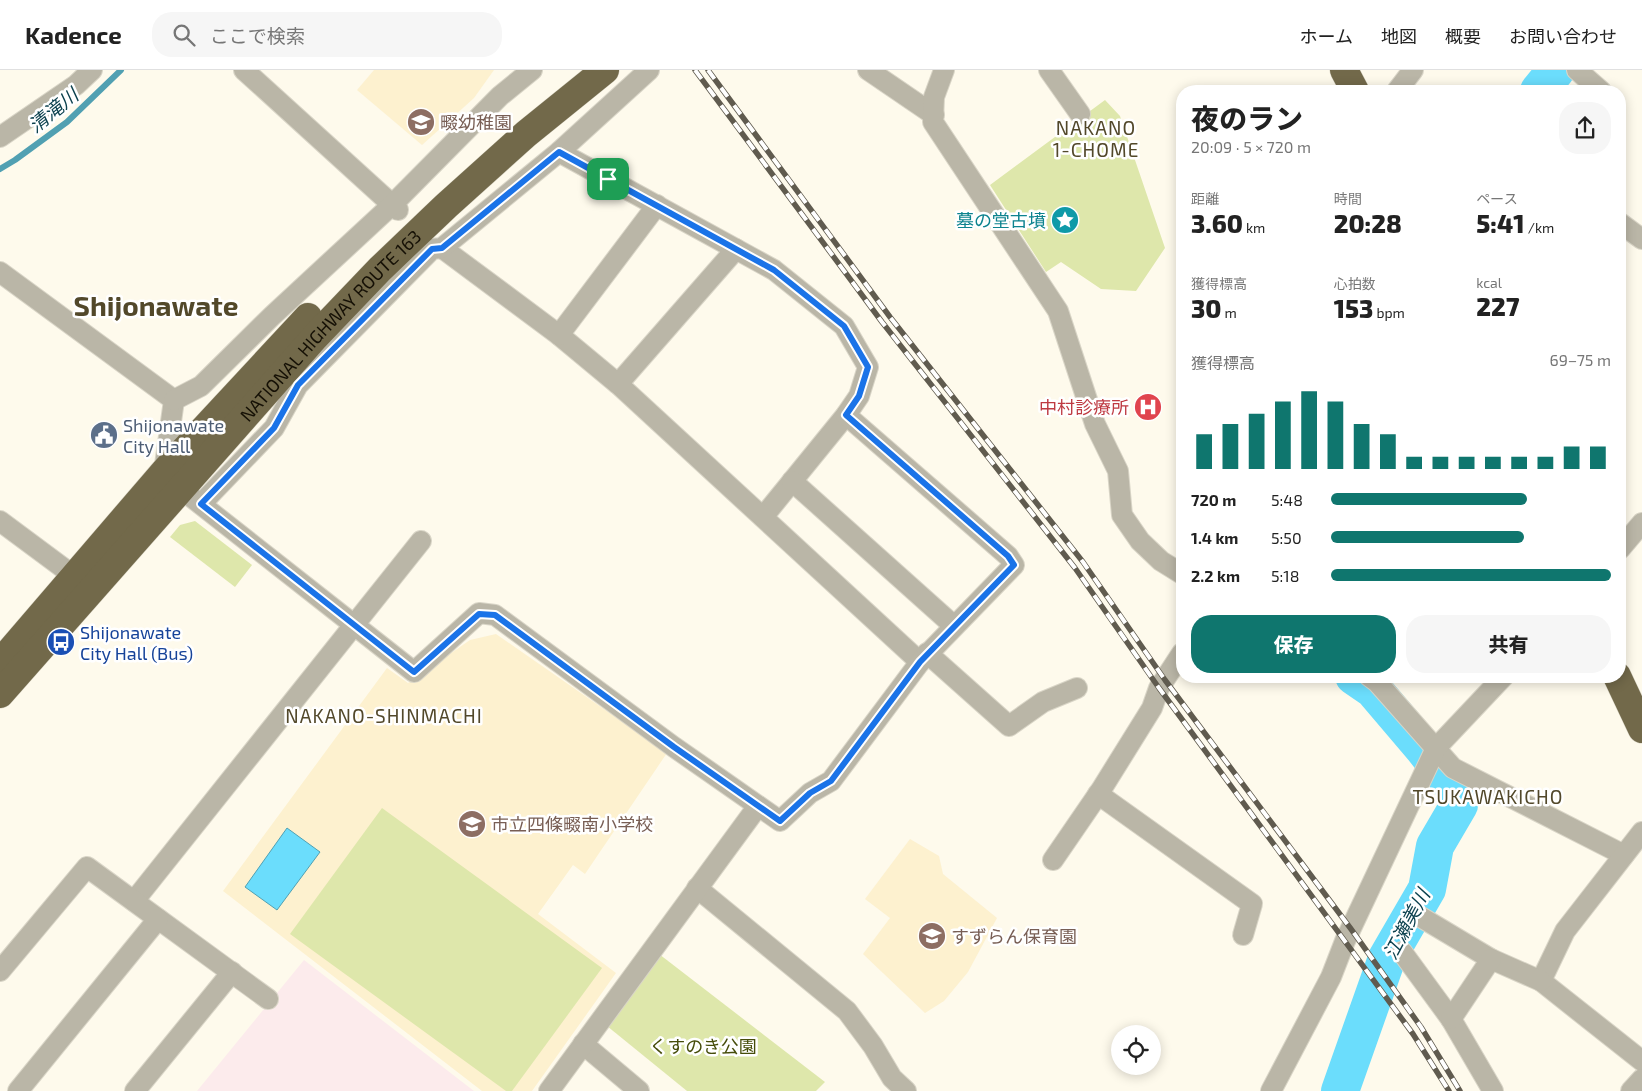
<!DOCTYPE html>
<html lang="ja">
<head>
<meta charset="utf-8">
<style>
	:root { --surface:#fff; --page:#f6f6f6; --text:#222; --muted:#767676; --line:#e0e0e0; --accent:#0f766e }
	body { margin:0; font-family:"Exo 2","Noto Sans JP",sans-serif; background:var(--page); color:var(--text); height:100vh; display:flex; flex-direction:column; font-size:19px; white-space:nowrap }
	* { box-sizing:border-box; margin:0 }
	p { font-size:16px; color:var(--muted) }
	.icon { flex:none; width:28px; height:28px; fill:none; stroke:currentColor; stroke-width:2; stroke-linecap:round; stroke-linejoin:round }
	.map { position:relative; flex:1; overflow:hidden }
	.side { position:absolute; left:1176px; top:15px; width:450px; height:598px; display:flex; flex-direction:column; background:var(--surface); border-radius:20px; box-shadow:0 2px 12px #0003 }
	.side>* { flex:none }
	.buttons { position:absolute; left:1111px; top:955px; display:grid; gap:10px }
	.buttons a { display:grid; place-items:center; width:50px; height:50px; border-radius:50%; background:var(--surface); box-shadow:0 2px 12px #0003; font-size:25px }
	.pin { position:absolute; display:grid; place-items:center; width:42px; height:42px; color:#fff; margin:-21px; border-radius:10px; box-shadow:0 2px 8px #0006 }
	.round { display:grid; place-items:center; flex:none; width:52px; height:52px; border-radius:20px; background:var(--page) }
	.overview { display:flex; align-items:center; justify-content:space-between; height:85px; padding:0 15px }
	h1 { font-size:28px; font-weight:800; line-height:38px }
	.stats { display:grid; grid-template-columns:repeat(3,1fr); gap:8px; height:85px; padding:5px 15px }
	.stats div { display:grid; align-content:center }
	.stats b { font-size:25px; font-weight:800 }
	.stats small { font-size:14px; font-weight:400 }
	.stats p { font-size:14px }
	.chart { height:140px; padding:10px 15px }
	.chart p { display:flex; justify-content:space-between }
	.chart svg { width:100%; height:90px; margin-top:5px; stroke:var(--accent); stroke-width:6 }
	.primary-button { display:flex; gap:10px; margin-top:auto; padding:10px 15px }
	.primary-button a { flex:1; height:58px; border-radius:20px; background:var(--accent); color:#fff; font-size:20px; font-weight:800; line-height:58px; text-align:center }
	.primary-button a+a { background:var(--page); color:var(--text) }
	ul { padding:0 15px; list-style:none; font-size:16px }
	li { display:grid; grid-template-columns:80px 60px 1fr; align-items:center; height:38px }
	li i { height:12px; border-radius:6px; background:var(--accent) }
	header { display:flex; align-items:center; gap:30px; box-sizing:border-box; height:70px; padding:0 25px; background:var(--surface); border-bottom:1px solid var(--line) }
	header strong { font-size:24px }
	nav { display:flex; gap:28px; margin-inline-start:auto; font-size:18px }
	.search { width:350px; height:45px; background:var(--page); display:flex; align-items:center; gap:12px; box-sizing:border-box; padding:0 18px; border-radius:20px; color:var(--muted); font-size:19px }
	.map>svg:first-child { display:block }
	.industrial { fill:#fcebec }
	.built { fill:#fdf1cf }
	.green { fill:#dee7ab }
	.water { fill:#6bddfc; stroke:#51a0b2 }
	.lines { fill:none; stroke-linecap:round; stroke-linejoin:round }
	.stream { stroke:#51a0b2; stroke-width:6 }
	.river { stroke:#6bddfc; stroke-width:38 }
	.street-casing { stroke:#d9d5c7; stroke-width:22 }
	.highway-casing { stroke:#d9d5c7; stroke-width:29 }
	.street { stroke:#bab6a7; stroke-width:20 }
	.highway { stroke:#72694a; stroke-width:28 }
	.rail-casing { stroke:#605b4f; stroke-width:5.5 }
	.rail { stroke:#fff; stroke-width:4; stroke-dasharray:11; stroke-linecap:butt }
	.route-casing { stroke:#fff; stroke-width:10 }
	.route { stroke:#1a73e8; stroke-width:6 }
	.labels { text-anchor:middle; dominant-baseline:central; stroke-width:5; stroke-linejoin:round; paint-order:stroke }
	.education-label { font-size:18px; fill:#785e54; stroke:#fff; text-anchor:start }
	.culture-label { font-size:18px; fill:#0d838f; stroke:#fff; text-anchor:end }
	.street-label { font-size:18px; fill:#151005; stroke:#fff }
	.health-label { font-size:18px; fill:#be3a42; stroke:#fff; text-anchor:end }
	.service-label { font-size:18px; fill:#4e5e75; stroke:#fff; text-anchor:start }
	.transit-label { font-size:18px; fill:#164399; stroke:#fff; text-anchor:start }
	.park-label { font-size:18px; fill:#464d0a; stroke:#fff }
	.water-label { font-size:19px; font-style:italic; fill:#0c414e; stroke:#fff }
	.neighbourhood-label { font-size:19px; letter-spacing:1px; fill:#52482a; stroke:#fff }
	.town-label { font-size:28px; font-weight:bold; fill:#52482a; stroke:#fff }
</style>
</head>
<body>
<header>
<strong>Kadence</strong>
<div class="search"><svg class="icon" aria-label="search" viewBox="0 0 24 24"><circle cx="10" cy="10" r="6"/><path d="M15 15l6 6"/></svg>ここで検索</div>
<nav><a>ホーム</a><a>地図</a><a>概要</a><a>お問い合わせ</a></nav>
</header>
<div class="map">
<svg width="1642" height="1021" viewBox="0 0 1642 1021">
	<rect width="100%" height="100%" fill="#fefaec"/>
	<polygon class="industrial" points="304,890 474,1021 197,1021"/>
	<g class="built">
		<polygon points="374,0 494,0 474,28 422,75 357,20"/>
		<polygon points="496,564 667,683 585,804 573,795 538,844 616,903 532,1021 482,1021 223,821 387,598 408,613 470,570"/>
		<polygon points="910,769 939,786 943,804 997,848 968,902 944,931 925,943 863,884 890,848 865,829"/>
	</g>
	<g class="green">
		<polygon points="1105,30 1120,46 1165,178 1136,221 1101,219 1061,192 1046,202 990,115"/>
		<polygon points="195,451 252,495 235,517 170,467 180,455"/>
		<polygon points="382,738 602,898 512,1021 506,1021 290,864"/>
		<polygon points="659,884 825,1012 816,1021 687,1021 607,956"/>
	</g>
	<polygon class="water" points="287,758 320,782 277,840 245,817"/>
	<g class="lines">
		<polyline class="stream" points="0,99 15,90 67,52 121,0"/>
		<g class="river">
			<polyline points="1539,21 1556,0"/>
			<polyline points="1340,1021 1387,888 1427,819 1435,776 1459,735 1453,716 1424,679 1373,619 1354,606"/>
		</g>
		<defs>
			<g id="street">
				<polyline points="244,0 398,140"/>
				<polyline points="868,0 934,45"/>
				<polyline points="944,0 934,27 933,52 1058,241 1095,354 1118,401 1122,445 1140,471 1161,491 1182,504"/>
				<polyline points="1049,0 1080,44"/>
				<polyline points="1577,0 1601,21"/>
				<polyline points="1397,21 1413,0"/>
				<polyline points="0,67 76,15 92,0"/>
				<polyline points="559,82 774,200 844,256 868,297 859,326 846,345 763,447"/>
				<polyline points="1620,153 1642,169"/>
				<polyline points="442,178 559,265 618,314 920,592"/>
				<polyline points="0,202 174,330 164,402 180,418 414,602 479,543 495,545 674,677 780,751 810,723 831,711 920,592 1014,495 1008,486 846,345"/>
				<polyline points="559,265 657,135"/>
				<polyline points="618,314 736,179"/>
				<polyline points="174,330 201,316 272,246 393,134 500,26 532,0"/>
				<polyline points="792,411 954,556"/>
				<polyline points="201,434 274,358 298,315 432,179 442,178 559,82 649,0"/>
				<polyline points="0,451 74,506"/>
				<polyline points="1620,479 1642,453"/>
				<polyline points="927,583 1009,656 1043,632 1077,618"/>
				<polyline points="1369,606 1377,612 1453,698 1624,785"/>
				<polyline points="1098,724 1252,834 1243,865"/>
				<polyline points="1642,762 1565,861 1541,911 1642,991"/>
				<polyline points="1053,790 1101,720 1152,638 1159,618 1182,583"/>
				<polyline points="697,818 847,941 873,976 892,1008 906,1021"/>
				<polyline points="134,831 421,471"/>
				<polyline points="1419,846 1491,889 1541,911"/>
				<polyline points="1402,882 1451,949 1493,1021"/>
				<polyline points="0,901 87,797 268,929"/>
				<polyline points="1451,949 1491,889"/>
				<polyline points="583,974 639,1021"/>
				<polyline points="18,1021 158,849"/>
				<polyline points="135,1021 232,902"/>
				<polyline points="549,1021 758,736"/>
				<polyline points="1271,1021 1331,907 1345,871 1436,678 1504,606"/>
				<polyline points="1631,1021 1642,1009"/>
			</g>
			<g id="highway">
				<polyline points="1344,0 1355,21"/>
				<polyline points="0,593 164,402 308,247"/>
				<polyline points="1617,606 1642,659"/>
				<path id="s1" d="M0 624 315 267 380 199 446 136 526 64 605 0"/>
			</g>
		</defs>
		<use href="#street" class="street-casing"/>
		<use href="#highway" class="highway-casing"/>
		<use href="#street" class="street"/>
		<use href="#highway" class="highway"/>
		<defs>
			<g id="rail">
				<polyline points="695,0 882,252 1075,498 1159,618 1413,964 1449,1021"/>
				<polyline points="708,0 890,247 1083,492 1165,610 1351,859 1421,957 1460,1021"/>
			</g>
		</defs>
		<use href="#rail" class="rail-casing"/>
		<use href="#rail" class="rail"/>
	</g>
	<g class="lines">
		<defs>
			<polygon id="route" points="559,82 774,200 844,256 868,297 859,326 846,345 1008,486 1014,495 920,592 831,711 810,723 780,751 674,677 495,545 479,544 414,602 201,434 274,358 298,315 432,179 442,178"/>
		</defs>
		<use href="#route" class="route-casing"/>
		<use href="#route" class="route"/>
	</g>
	<defs>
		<symbol id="school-disc" viewBox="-11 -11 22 22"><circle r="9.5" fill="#8d6e63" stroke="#fff"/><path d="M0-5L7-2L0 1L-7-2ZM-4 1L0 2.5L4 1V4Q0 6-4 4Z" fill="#fff"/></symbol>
		<symbol id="sight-disc" viewBox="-11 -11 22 22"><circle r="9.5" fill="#0f9aa8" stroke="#fff"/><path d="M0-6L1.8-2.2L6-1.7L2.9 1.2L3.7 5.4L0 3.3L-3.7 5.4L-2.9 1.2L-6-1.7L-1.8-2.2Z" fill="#fff"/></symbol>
		<symbol id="hospital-disc" viewBox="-11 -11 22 22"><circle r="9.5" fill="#e0444e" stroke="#fff"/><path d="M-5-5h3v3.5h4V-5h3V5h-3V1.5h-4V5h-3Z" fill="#fff"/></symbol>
		<symbol id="civic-disc" viewBox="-11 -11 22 22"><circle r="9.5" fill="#5c6f8a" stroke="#fff"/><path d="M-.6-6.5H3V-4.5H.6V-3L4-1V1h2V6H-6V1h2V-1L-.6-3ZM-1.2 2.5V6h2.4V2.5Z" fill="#fff"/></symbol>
		<symbol id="bus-disc" viewBox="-11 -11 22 22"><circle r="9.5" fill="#1a4fb4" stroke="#fff"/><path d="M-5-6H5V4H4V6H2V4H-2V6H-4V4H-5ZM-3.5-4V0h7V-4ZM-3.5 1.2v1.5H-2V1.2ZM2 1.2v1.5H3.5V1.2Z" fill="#fff"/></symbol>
	</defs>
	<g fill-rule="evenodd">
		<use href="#school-disc" x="405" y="36" width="32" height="32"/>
		<use href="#sight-disc" x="1049" y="134" width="32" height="32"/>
		<use href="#hospital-disc" x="1132" y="321" width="32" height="32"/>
		<use href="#civic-disc" x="88" y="349" width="32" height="32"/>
		<use href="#bus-disc" x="45" y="556" width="32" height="32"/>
		<use href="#school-disc" x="456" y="738" width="32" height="32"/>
		<use href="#school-disc" x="916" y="850" width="32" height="32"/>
	</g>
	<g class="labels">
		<g class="education-label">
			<text x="440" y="52">畷幼稚園</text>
			<text x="491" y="754">市立四條畷南小学校</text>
			<text x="951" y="866">すずらん保育園</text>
		</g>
		<g class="culture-label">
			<text x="1046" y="150">墓の堂古墳</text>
		</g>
		<g class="street-label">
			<text stroke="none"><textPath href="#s1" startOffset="495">NATIONAL HIGHWAY ROUTE 163</textPath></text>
		</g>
		<g class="health-label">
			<text x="1129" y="337">中村診療所</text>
		</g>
		<g class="service-label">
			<text x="123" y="355">Shijonawate<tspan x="123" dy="21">City Hall</tspan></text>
		</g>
		<g class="transit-label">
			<text x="80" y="562">Shijonawate<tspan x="80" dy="21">City Hall (Bus)</tspan></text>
		</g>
		<g class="park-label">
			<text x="703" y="976">くすのき公園</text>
		</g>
		<g class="water-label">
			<text transform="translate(53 40) rotate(-39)">清滝川</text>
			<text transform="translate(1406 854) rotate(-62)">江瀬美川</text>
		</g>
		<g class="neighbourhood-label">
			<text x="1096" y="57">NAKANO<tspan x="1096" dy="22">1-CHOME</tspan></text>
			<text x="384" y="645">NAKANO-SHINMACHI</text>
			<text x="1488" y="726">TSUKAWAKICHO</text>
		</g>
		<g class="town-label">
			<text x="156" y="235">Shijonawate</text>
		</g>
	</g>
</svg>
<div class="buttons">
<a><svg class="icon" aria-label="locate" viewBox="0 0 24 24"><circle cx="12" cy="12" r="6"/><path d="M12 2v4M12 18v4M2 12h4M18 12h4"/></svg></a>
</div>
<div class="pin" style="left:608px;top:109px;background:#1e9e55"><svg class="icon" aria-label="arrive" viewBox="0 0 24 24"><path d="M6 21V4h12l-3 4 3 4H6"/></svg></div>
<section class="side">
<div class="overview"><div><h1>夜のラン</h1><p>20:09 · 5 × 720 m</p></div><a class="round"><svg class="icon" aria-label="share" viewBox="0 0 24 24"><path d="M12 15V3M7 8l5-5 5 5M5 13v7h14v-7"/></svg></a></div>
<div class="stats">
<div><p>距離</p><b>3.60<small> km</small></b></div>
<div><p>時間</p><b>20:28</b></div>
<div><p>ペース</p><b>5:41<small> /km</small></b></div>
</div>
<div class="stats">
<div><p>獲得標高</p><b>30<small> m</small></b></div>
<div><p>心拍数</p><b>153<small> bpm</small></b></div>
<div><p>kcal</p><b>227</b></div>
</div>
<div class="chart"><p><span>獲得標高</span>69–75 m</p>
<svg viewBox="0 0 160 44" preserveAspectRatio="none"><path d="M5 44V27M15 44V22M25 44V17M35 44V11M45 44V6M55 44V11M65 44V22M75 44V27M85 44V38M95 44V38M105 44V38M115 44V38M125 44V38M135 44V38M145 44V33M155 44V33"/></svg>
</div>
<ul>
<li><b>720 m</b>5:48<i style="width:70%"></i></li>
<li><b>1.4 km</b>5:50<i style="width:69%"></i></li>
<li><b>2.2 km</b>5:18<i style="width:100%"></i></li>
</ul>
<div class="primary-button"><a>保存</a><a>共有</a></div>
</section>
</div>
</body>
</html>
